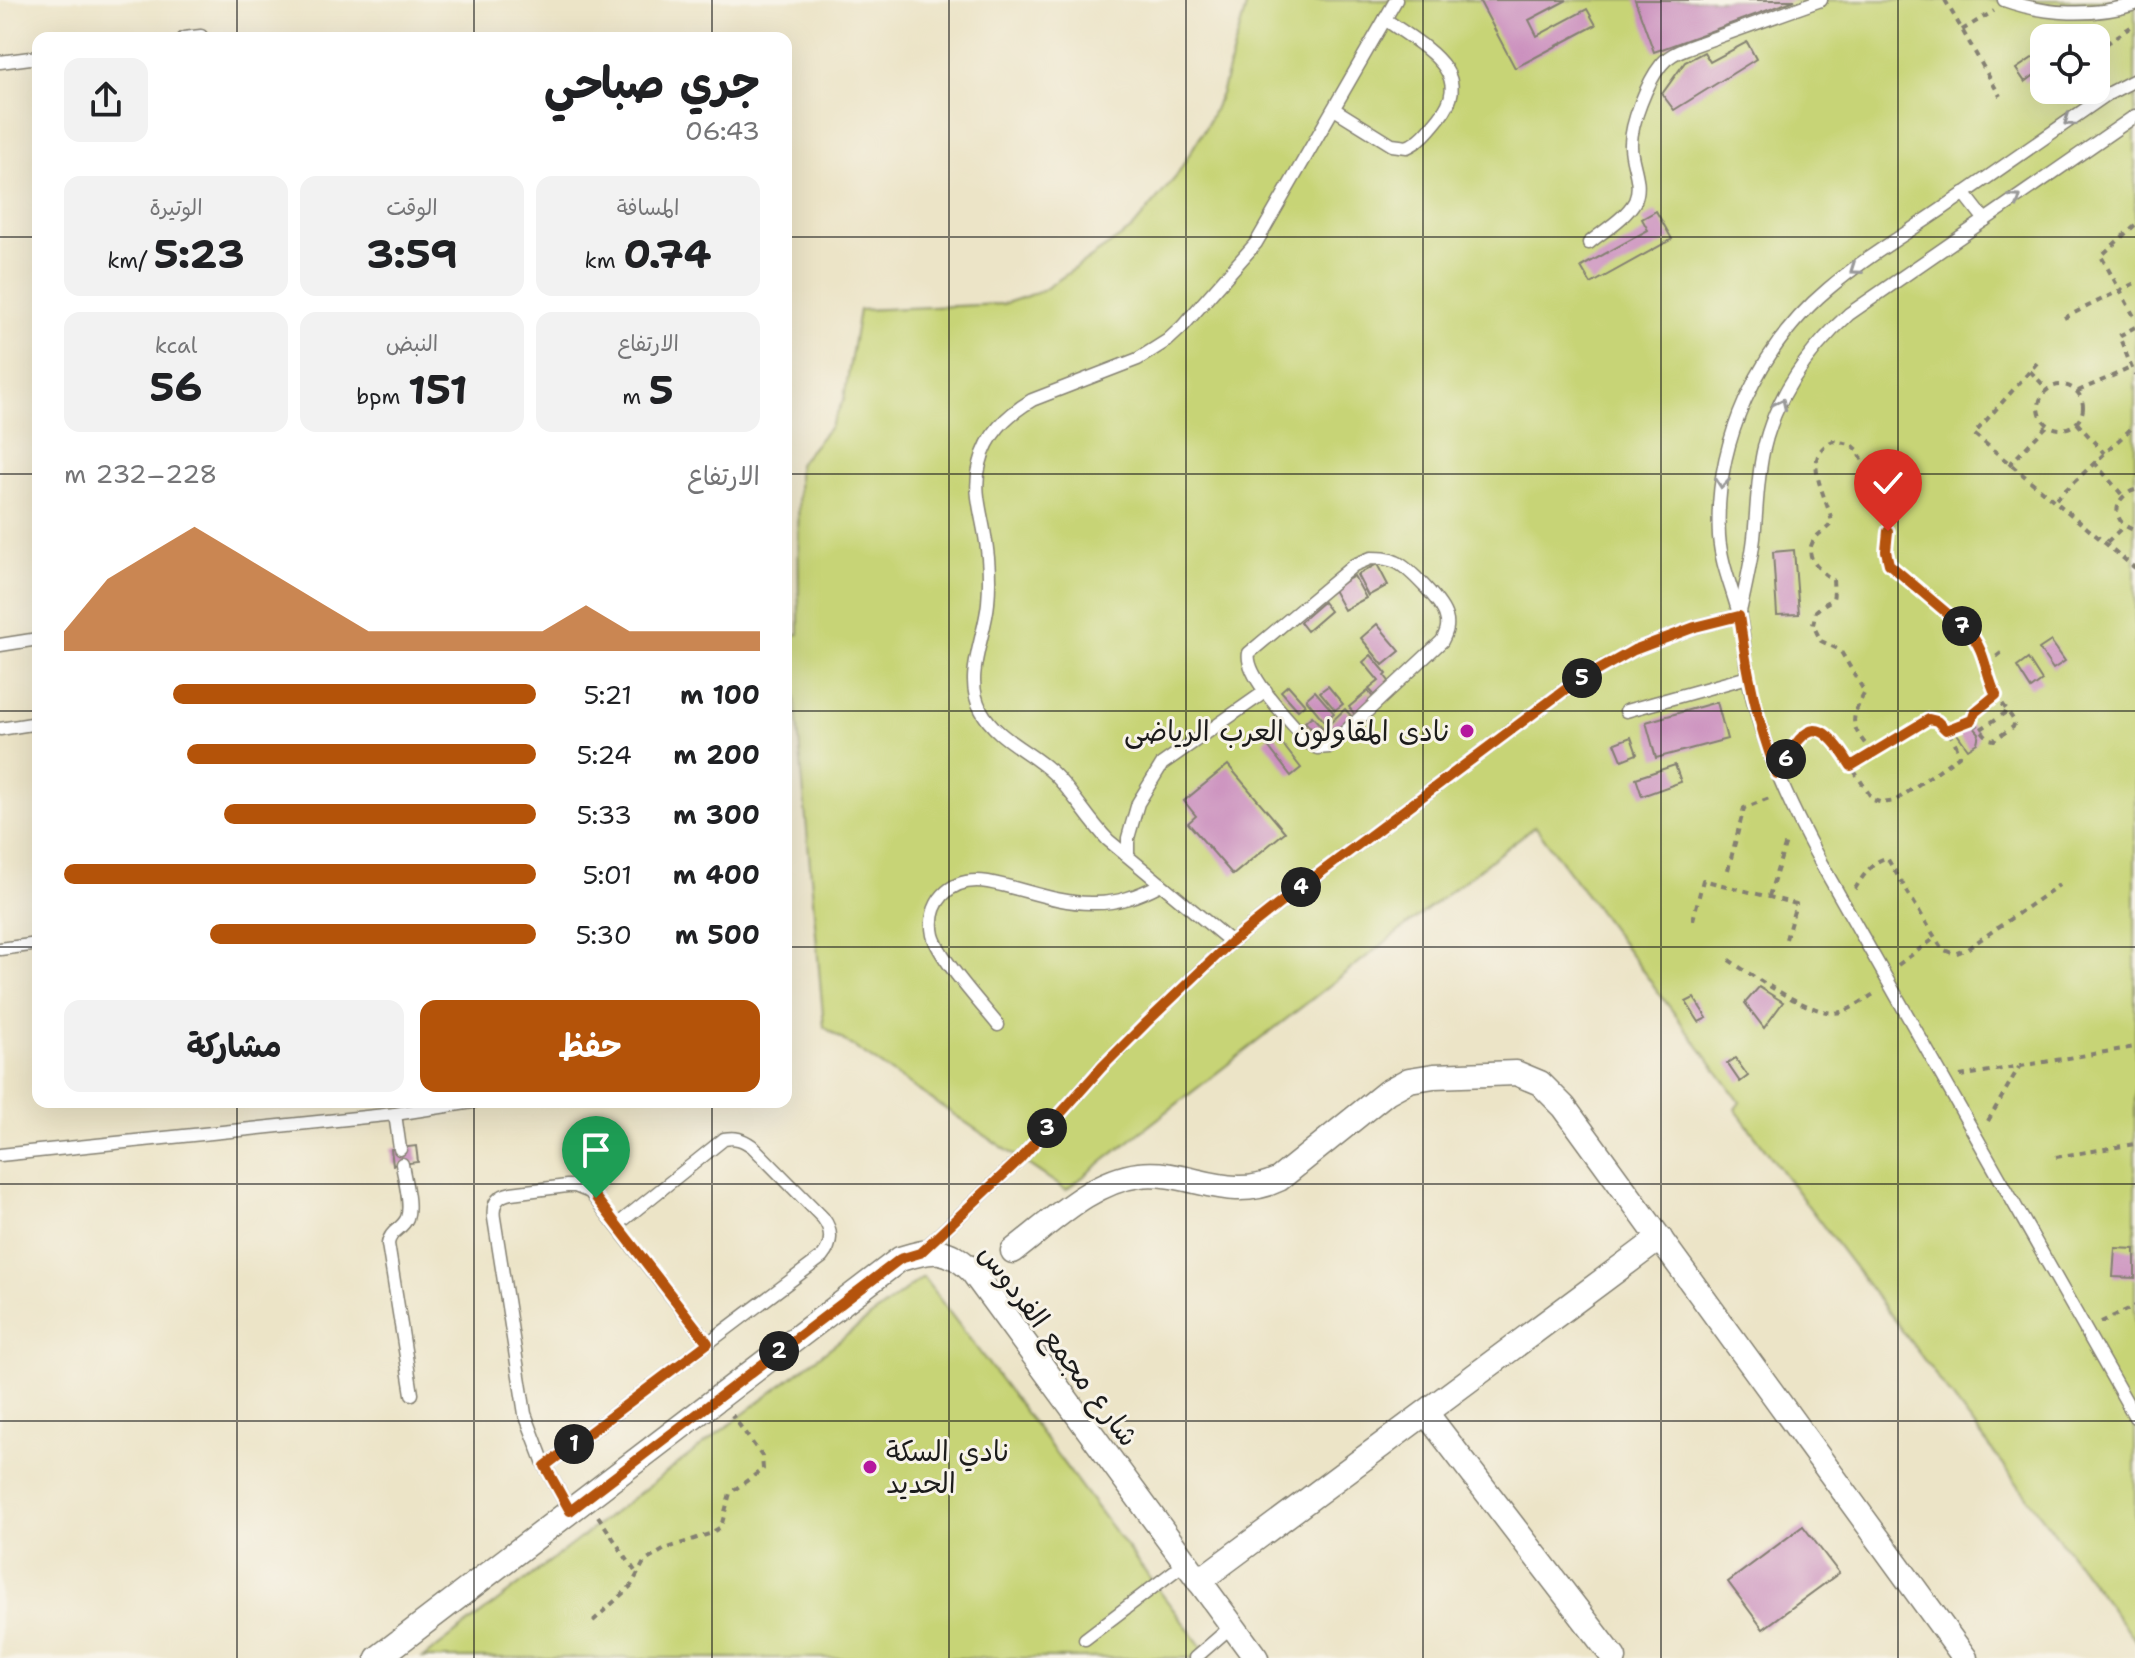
<!DOCTYPE html>
<html lang="ar">
<head>
<meta charset="utf-8">
<style>
	:root { --surface:#fff; --page:#f2f2f2; --text:#202124; --muted:#757577; --accent:#b45309 }
	body { margin:0; font-family:"Shantell Sans","Playpen Sans Arabic",sans-serif; background:var(--page); color:var(--text); direction:rtl; height:100vh; display:flex; flex-direction:column; font-size:30px; white-space:nowrap }
	* { box-sizing:border-box; margin:0 }
	p { font-size:26px; color:var(--muted) }
	.icon { flex:none; width:44px; height:44px; fill:none; stroke:currentColor; stroke-width:2; stroke-linecap:round; stroke-linejoin:round }
	.map { position:relative; flex:1; overflow:hidden; direction:ltr }
	.side { position:absolute; left:32px; top:32px; width:760px; height:1076px; display:flex; flex-direction:column; background:var(--surface); border-radius:16px; box-shadow:0 8px 32px #0002; direction:rtl }
	.side>* { flex:none }
	.tools { position:absolute; left:2030px; top:24px; display:grid; gap:16px }
	.tools a { display:grid; place-items:center; width:80px; height:80px; border-radius:16px; background:var(--surface); box-shadow:0 8px 32px #0002; font-size:40px }
	.pin { position:absolute; display:grid; place-items:center; width:68px; height:68px; color:#fff; margin:-82px -34px; border-radius:50% 50% 50% 0; rotate:-45deg; box-shadow:0 0 8px #0007 }
	.pin .icon { rotate:45deg }
	.km { position:absolute; width:40px; height:40px; margin:-20px; border-radius:50%; background:#222; color:#fff; font-size:22px; line-height:40px; text-align:center }
	.round { display:grid; place-items:center; flex:none; width:84px; height:84px; border-radius:16px; background:var(--page) }
	.summary { display:flex; align-items:center; justify-content:space-between; height:136px; padding:0 32px }
	h1 { font-size:44px; font-weight:700; line-height:60px }
	.stats { display:grid; grid-template-columns:repeat(3,1fr); gap:12px; height:136px; padding:8px 32px }
	.stats div { display:grid; align-content:center; border-radius:16px; background:var(--page); text-align:center }
	.stats b { font-size:40px; font-weight:700 }
	.stats small { font-size:22px; font-weight:400 }
	.stats p { font-size:22px }
	.chart { height:224px; padding:16px 32px }
	.chart p { display:flex; justify-content:space-between }
	.chart svg { width:100%; height:144px; margin-top:8px; fill:var(--accent); opacity:.7 }
	.button { display:flex; gap:16px; margin-top:auto; padding:16px 32px }
	.button a { flex:1; height:92px; border-radius:16px; background:var(--accent); color:#fff; font-size:32px; font-weight:700; line-height:92px; text-align:center }
	.button a+a { background:var(--page); color:var(--text) }
	ul { padding:0 32px; list-style:none; font-size:26px }
	li { display:grid; grid-template-columns:128px 96px 1fr; align-items:center; height:60px }
	li i { height:20px; border-radius:10px; background:var(--accent) }
	.map>svg:first-child { display:block }
	.green { fill:#c7d476; stroke:#727849; stroke-width:2; fill-rule:evenodd }
	.building { fill:#ca8ebd }
	.lines { fill:none; stroke-linecap:round; stroke-linejoin:round }
	.service-casing { stroke:#848072; stroke-width:15 }
	.minor-casing { stroke:#848072; stroke-width:27 }
	.path { stroke:#848072; stroke-width:4; stroke-dasharray:6 6; stroke-linecap:butt }
	.service { stroke:#fff; stroke-width:12 }
	.minor { stroke:#fff; stroke-width:24 }
	.oneway { stroke:#999 }
	.route-casing { stroke:#fff; stroke-width:16 }
	.route { stroke:#b45309; stroke-width:10 }
	.grid { fill:none; stroke:#1c1c1c; stroke-width:2; stroke-opacity:0.55 }
	.poi-dot { fill:#b5179e; stroke:#f7f3e8; stroke-width:3 }
	.labels { text-anchor:middle; dominant-baseline:central; stroke-width:6; stroke-linejoin:round; paint-order:stroke }
	.poi-label { font-size:28px; fill:#1c1c1c; stroke:#f7f3e8; text-anchor:end }
	.street-label { font-size:28px; fill:#1c1c1c; stroke:#f7f3e8 }
</style>
</head>
<body>
<div class="map">
<svg width="2135" height="1658" viewBox="0 0 2135 1658">
	<rect width="100%" height="100%" fill="#f7f3e8"/>
	<filter id="ink" filterUnits="userSpaceOnUse"><feTurbulence type="fractalNoise" baseFrequency=".0125" numOctaves="2"/><feDisplacementMap in="SourceGraphic" scale="16" xChannelSelector="R" yChannelSelector="G"/><feConvolveMatrix kernelMatrix="1 2 1 2 8 2 1 2 1" color-interpolation-filters="sRGB"/></filter>
	<filter id="wash" filterUnits="userSpaceOnUse"><feTurbulence type="fractalNoise" baseFrequency=".006" numOctaves="4" result="noise"/><feDisplacementMap in="SourceGraphic" scale="32" xChannelSelector="R" yChannelSelector="G"/><feGaussianBlur stdDeviation="1.8" result="paint"/><feColorMatrix in="noise" values="0 0 0 0 0 0 0 0 0 0 0 0 0 0 0 0 0 1.4 0 .05"/><feComposite in="paint" operator="in"/></filter>
	<g filter="url(#wash)">
		<rect width="100%" height="100%" fill="#ece4c7"/>
		<g class="green">
			<path d="M1248 0H2135V1640L1735 1109 1740 1102 1535 826 1066 1190 824 1027 790 635 799 634 798 464 830 427 844 399 859 310 1003 304 1042 291 1132 229 1175 178 1208 123 1221 94ZM2044 38H2096V90H2044Z"/>
			<polygon points="923,1277 1210,1658 423,1658"/>
		</g>
		<g id="blocks">
			<g class="building">
				<polygon points="1479,0 1567,0 1529,20 1537,36 1587,9 1596,25 1515,68"/>
				<polygon points="1635,0 1795,0 1654,52"/>
				<polygon points="1747,42 1756,59 1674,110 1662,94 1685,62 1704,52 1710,62"/>
				<polygon points="2044,50 2044,68 2025,82 2016,69"/>
				<polygon points="1656,211 1672,239 1591,284 1581,267 1648,230 1642,219"/>
				<polygon points="1794,550 1799,614 1777,615 1773,552"/>
				<polygon points="1377,564 1388,585 1368,596 1357,575"/>
				<polygon points="1354,576 1366,598 1344,610 1332,588"/>
				<polygon points="1323,602 1330,611 1307,631 1300,622"/>
				<polygon points="1377,624 1400,651 1383,665 1361,638"/>
				<polygon points="2051,641 2065,661 2053,669 2039,649"/>
				<polygon points="1371,655 1387,674 1385,676 1392,685 1377,698 1369,689 1379,681 1363,662"/>
				<polygon points="2028,659 2042,681 2031,689 2017,667"/>
				<polygon points="1288,685 1305,704 1298,710 1281,691"/>
				<polygon points="1328,686 1343,704 1335,710 1320,692"/>
				<polygon points="1315,691 1334,713 1324,721 1306,699"/>
				<polygon points="1368,691 1375,700 1356,716 1349,707"/>
				<polygon points="1717,702 1727,739 1656,758 1646,722"/>
				<polygon points="1345,709 1352,717 1335,732 1328,725"/>
				<polygon points="1312,716 1332,738 1326,744 1305,722"/>
				<polygon points="1963,725 1972,725 1979,733 1977,743 1968,749 1955,731"/>
				<polygon points="1274,733 1301,768 1291,776 1264,741"/>
				<polygon points="1631,737 1637,754 1622,760 1615,743"/>
				<polygon points="1228,765 1285,832 1233,875 1188,823 1196,816 1184,801"/>
				<polygon points="1675,765 1681,782 1642,796 1636,778"/>
				<polygon points="1759,987 1783,1002 1764,1028 1745,1003"/>
				<polygon points="1694,998 1707,1018 1699,1022 1686,1002"/>
				<polygon points="1735,1058 1748,1076 1740,1082 1727,1063"/>
				<polygon points="416,1146 418,1162 393,1165 391,1149"/>
				<polygon points="2115,1248 2135,1249 2135,1278 2113,1277"/>
				<polygon points="1803,1526 1839,1573 1763,1629 1728,1582"/>
			</g>
		</g>
	</g>
	<g filter="url(#ink)">
		<use href="#blocks" fill-opacity="0" stroke="#848072" stroke-width="2"/>
		<g class="lines">
			<defs>
				<g id="service">
					<path d="M2004 0C2046 15 2093 17 2135 4"/>
					<polyline points="184,38 201,36"/>
					<polyline points="0,62 38,57"/>
					<path d="M2135 80 2106 95C2052 133 1997 171 1942 209 1904 235 1863 259 1828 289 1758 348 1714 443 1719 536 1721 565 1733 590 1740 618 1744 637 1745 658 1748 677 1761 744 1789 804 1821 863L2135 1417"/>
					<path d="M1334 109 1392 145 1407 147C1421 141 1430 129 1439 118 1478 71 1418 44 1385 19"/>
					<polyline points="1964,193 1985,220"/>
					<path d="M1589 243C1603 231 1626 218 1635 201 1643 182 1631 164 1631 146 1630 124 1648 81 1661 65 1668 56 1677 52 1687 48L1821 0"/>
					<path d="M1371 558C1380 558 1388 558 1396 562 1409 568 1443 603 1446 617 1449 626 1446 633 1442 641L1329 747 1317 748 1309 743C1294 725 1244 676 1249 653L1354 565Z"/>
					<path d="M1739 616C1745 590 1751 564 1754 538 1757 509 1757 481 1763 452 1775 397 1808 351 1849 314L2135 116"/>
					<polyline points="0,645 38,639"/>
					<polyline points="1626,711 1748,677"/>
					<polyline points="0,729 38,723"/>
					<polyline points="1128,856 1128,838 1138,803 1162,764 1266,691"/>
					<path d="M1231 942 1108 840C1088 819 1074 794 1054 774 1032 752 996 739 981 710 963 677 985 638 988 603 990 581 989 558 985 536 981 511 973 489 980 464 987 434 1007 415 1032 400L1138 359 1168 340 1182 327 1256 243 1396 0"/>
					<polyline points="0,949 38,944"/>
					<path d="M998 1025C982 1005 939 958 933 935 930 921 933 906 943 895 955 882 970 879 988 882 1022 888 1056 903 1091 903 1117 904 1138 896 1161 884"/>
					<polyline points="395,1114 400,1149"/>
					<polyline points="0,1155 395,1114 473,1102"/>
					<path d="M402 1164C404 1179 412 1204 407 1218 402 1230 390 1230 388 1244L412 1394"/>
					<polyline points="923,1250 1020,1159 1102,1067 1146,1023 1231,942 1284,900 1570,686 1634,650 1695,627 1739,616"/>
					<path d="M545 1466 822 1257C832 1245 833 1231 823 1218L752 1146C742 1139 736 1137 724 1139L617 1225"/>
					<path d="M570 1511 545 1466 525 1414 494 1218C492 1204 497 1196 511 1193L567 1186H575L590 1192 708 1343"/>
					<polyline points="1085,1639 1185,1563"/>
					<polyline points="1195,1658 1232,1626"/>
				</g>
				<g id="minor">
					<path d="M1013 1251C1050 1223 1091 1181 1139 1175 1189 1169 1228 1204 1279 1179L1387 1092 1409 1080 1434 1076 1516 1073 1540 1083 1564 1107 1965 1658"/>
					<polyline points="1426,1413 1614,1658"/>
					<polyline points="1199,1581 1660,1238"/>
					<path d="M378 1658 900 1259C932 1249 947 1246 972 1271L1256 1658"/>
				</g>
			</defs>
			<use href="#service" class="service-casing"/>
			<use href="#minor" class="minor-casing"/>
			<g class="path">
				<polyline points="1945,0 2000,96"/>
				<polyline points="1962,30 1994,11"/>
				<polyline points="2096,51 2135,24"/>
				<polyline points="2135,225 2101,256 2135,318"/>
				<polyline points="2064,318 2135,283"/>
				<polyline points="2135,327 2119,336 2135,376"/>
				<polyline points="2037,363 1974,434 2135,568"/>
				<polyline points="2030,371 2047,389"/>
				<circle cx="2061" cy="407" r="22"/>
				<polyline points="2078,391 2133,367"/>
				<polyline points="2077,423 2104,453"/>
				<polyline points="2094,462 2123,496"/>
				<polyline points="2009,465 2048,425"/>
				<path d="M2135 490C2112 497 2111 524 2135 530"/>
				<polyline points="2056,499 2135,425"/>
				<polyline points="2107,542 2124,526"/>
				<polyline points="1987,664 2005,650"/>
				<path d="M1929 719C1943 722 1958 742 1959 756L1895 801 1883 803 1873 800 1851 766Z"/>
				<polyline points="1972,720 1975,712 1996,695"/>
				<polyline points="1981,729 2008,711"/>
				<path d="M1872 753C1852 726 1848 724 1864 694L1863 689 1840 650 1821 641 1813 625 1816 611C1834 594 1835 608 1833 580 1819 570 1800 555 1817 536 1823 530 1828 529 1832 522 1827 496 1799 456 1833 441L1851 444 1858 450 1885 513 1889 564 1977 641 1987 664 1993 690 2015 722 2013 727 1994 740 1989 739 1972 720 1946 730"/>
				<path d="M1789 755C1814 711 1832 735 1851 766"/>
				<polyline points="1728,870 1744,808 1772,797"/>
				<path d="M1855 889C1862 877 1873 860 1887 858L1942 949 1954 954 1967 949 2059 885"/>
				<polyline points="1769,896 1787,839"/>
				<polyline points="1693,920 1703,880 1796,904 1786,939"/>
				<path d="M1729 960C1751 975 1815 1019 1841 1012 1852 1009 1864 1000 1874 994"/>
				<polyline points="1898,965 1935,938"/>
				<polyline points="1960,1076 2135,1047"/>
				<polyline points="1988,1121 2019,1067"/>
				<polyline points="2056,1157 2135,1144"/>
				<polyline points="2101,1322 2135,1306"/>
				<polyline points="598,1516 637,1574"/>
				<polyline points="593,1621 631,1586 644,1562 665,1549 709,1534 721,1527 730,1493 763,1469 762,1456 732,1415"/>
			</g>
			<use href="#service" class="service"/>
			<use href="#minor" class="minor"/>
		</g>
		<defs><path id="oneway-chevron" d="M-2-3.5L2.5 0L-2 3.5" fill="none" stroke-width="1.6" stroke-linecap="round" stroke-linejoin="round" transform="scale(2)"/></defs>
		<g class="oneway">
			<use href="#oneway-chevron" transform="translate(2069 121) rotate(145)"/>
			<use href="#oneway-chevron" transform="translate(2016 199) rotate(-35)"/>
			<use href="#oneway-chevron" transform="translate(1855 269) rotate(145)"/>
			<use href="#oneway-chevron" transform="translate(1781 404) rotate(-65)"/>
			<use href="#oneway-chevron" transform="translate(1722 483) rotate(96)"/>
		</g>
	</g>
	<g class="lines" filter="url(#ink)">
		<defs>
			<path id="route" d="M596 1198 708 1343 545 1466 570 1511 900 1259 920 1253 1020 1159 1102 1067 1146 1023 1231 942 1284 900 1570 686 1634 650 1695 627 1739 616C1747 671 1757 723 1777 774 1805 726 1816 709 1851 766L1929 719 1937 721 1946 730 1972 720 1975 712 1996 695C1985 673 1986 650 1968 631L1889 564 1886 551 1888 531"/>
		</defs>
		<use href="#route" class="route-casing"/>
		<use href="#route" class="route"/>
	</g>
	<path class="grid" d="M237 0V38M474 0V38M712 0V38M949 0V1658M1186 0V1658M1423 0V1658M1661 0V1658M1898 0V1658M0 237H38M786 237H2135M0 474H38M786 474H2135M0 711H38M786 711H2135M0 947H38M786 947H2135M237 1102V1658M474 1102V1658M712 1102V1658M0 1184H2135M0 1421H2135"/>
	<g class="poi-dot">
		<circle cx="1467" cy="731" r="8"/>
		<circle cx="870" cy="1467" r="8"/>
	</g>
	<g class="labels">
		<g class="poi-label">
			<text x="1451" y="731">نادى المقاولون العرب الرياضى</text>
			<text x="886" y="1451" text-anchor="start">نادي السكة<tspan x="886" dy="32">الحديد</tspan></text>
		</g>
		<g class="street-label">
			<text transform="translate(1059 1345) rotate(53)">شارع مجمع الفردوس</text>
		</g>
	</g>
</svg>
<div class="tools">
<a><svg class="icon" aria-label="locate" viewBox="0 0 24 24"><circle cx="12" cy="12" r="6"/><path d="M12 2v4M12 18v4M2 12h4M18 12h4"/></svg></a>
</div>
<div class="pin" style="left:596px;top:1198px;background:#1e9e55"><svg class="icon" aria-label="arrive" viewBox="0 0 24 24"><path d="M6 21V4h12l-3 4 3 4H6"/></svg></div>
<div class="pin" style="left:1888px;top:531px;background:#d93025"><svg class="icon" aria-label="check" viewBox="0 0 24 24"><path d="M5 12l5 5 9-10"/></svg></div>
<b class="km" style="left:574px;top:1444px">1</b>
<b class="km" style="left:779px;top:1351px">2</b>
<b class="km" style="left:1047px;top:1128px">3</b>
<b class="km" style="left:1301px;top:887px">4</b>
<b class="km" style="left:1582px;top:678px">5</b>
<b class="km" style="left:1786px;top:759px">6</b>
<b class="km" style="left:1962px;top:626px">7</b>
<section class="side">
<div class="summary"><div><h1>جري صباحي</h1><p>06:43</p></div><a class="round"><svg class="icon" aria-label="share" viewBox="0 0 24 24"><path d="M12 15V3M7 8l5-5 5 5M5 13v7h14v-7"/></svg></a></div>
<div class="stats">
<div><p>المسافة</p><b>0.74<small> km</small></b></div>
<div><p>الوقت</p><b>3:59</b></div>
<div><p>الوتيرة</p><b>5:23<small> /km</small></b></div>
</div>
<div class="stats">
<div><p>الارتفاع</p><b>5<small> m</small></b></div>
<div><p>النبض</p><b>151<small> bpm</small></b></div>
<div><p>kcal</p><b>56</b></div>
</div>
<div class="chart"><p><span>الارتفاع</span>228–232 m</p>
<svg viewBox="0 0 160 44" preserveAspectRatio="none"><path d="M0 44V38L10 22L20 14L30 6L40 14L50 22L60 30L70 38L80 38L90 38L100 38L110 38L120 30L130 38L140 38L150 38L160 38V44z"/></svg>
</div>
<ul>
<li><b>100 m</b>5:21<i style="width:77%"></i></li>
<li><b>200 m</b>5:24<i style="width:74%"></i></li>
<li><b>300 m</b>5:33<i style="width:66%"></i></li>
<li><b>400 m</b>5:01<i style="width:100%"></i></li>
<li><b>500 m</b>5:30<i style="width:69%"></i></li>
</ul>
<div class="button"><a>حفظ</a><a>مشاركة</a></div>
</section>
</div>
</body>
</html>
